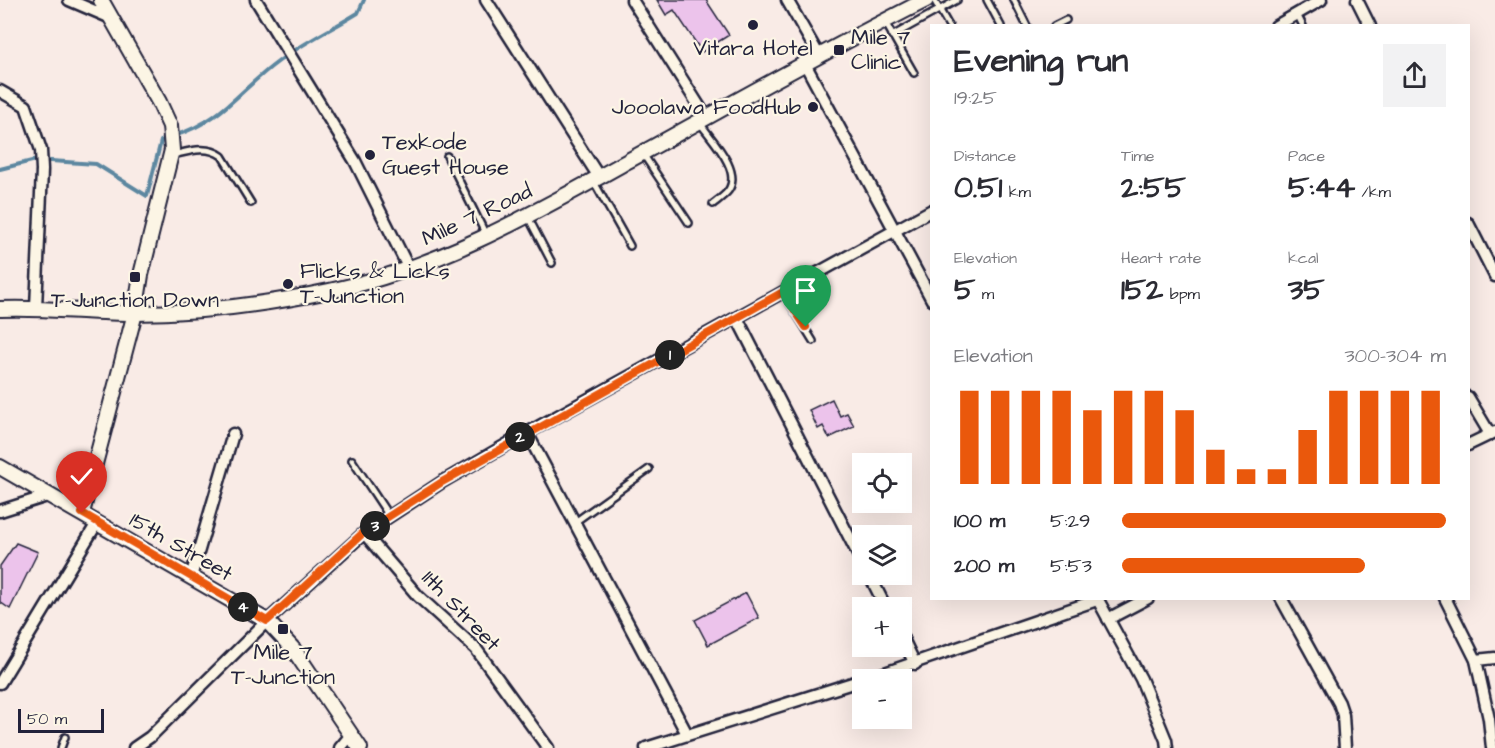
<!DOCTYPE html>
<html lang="en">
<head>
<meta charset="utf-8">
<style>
	:root { --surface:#fff; --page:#f2f2f3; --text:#2b2b33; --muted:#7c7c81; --accent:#ea580c }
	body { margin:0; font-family:"Architects Daughter",sans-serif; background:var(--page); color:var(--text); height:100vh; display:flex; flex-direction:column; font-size:22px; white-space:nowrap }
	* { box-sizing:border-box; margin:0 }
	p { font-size:20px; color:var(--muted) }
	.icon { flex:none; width:33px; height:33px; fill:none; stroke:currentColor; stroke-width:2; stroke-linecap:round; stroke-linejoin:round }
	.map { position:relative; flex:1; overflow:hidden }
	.panel { position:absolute; left:930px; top:24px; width:540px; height:576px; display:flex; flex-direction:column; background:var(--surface); border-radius:0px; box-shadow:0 6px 24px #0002 }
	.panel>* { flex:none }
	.fabs { position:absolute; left:852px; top:453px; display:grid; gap:12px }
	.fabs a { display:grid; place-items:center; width:60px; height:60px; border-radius:0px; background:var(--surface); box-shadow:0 6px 24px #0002; font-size:30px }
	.scale { position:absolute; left:18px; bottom:15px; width:86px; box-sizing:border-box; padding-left:6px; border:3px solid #22223b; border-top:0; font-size:16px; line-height:21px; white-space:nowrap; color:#22223b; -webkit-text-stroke:4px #fcf5e5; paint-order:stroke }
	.pin { position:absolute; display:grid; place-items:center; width:51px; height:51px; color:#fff; margin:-62px -26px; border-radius:50% 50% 50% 0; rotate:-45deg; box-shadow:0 0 6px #0007 }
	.pin .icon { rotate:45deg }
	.km { position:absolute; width:30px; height:30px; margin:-15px; border-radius:50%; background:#222; color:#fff; font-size:16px; line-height:30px; text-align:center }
	.round { display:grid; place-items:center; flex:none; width:63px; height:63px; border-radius:0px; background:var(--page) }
	.head { display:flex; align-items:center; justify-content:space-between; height:102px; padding:0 24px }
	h1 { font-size:33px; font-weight:700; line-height:45px }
	.figures { display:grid; grid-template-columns:repeat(3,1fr); gap:9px; height:102px; padding:6px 24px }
	.figures div { display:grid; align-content:center }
	.figures b { font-size:30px; font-weight:700 }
	.figures small { font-size:16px; font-weight:400 }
	.figures p { font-size:16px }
	.chart { height:168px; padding:12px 24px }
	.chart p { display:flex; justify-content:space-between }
	.chart svg { width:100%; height:108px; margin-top:6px; stroke:var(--accent); stroke-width:6 }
	ul { padding:0 24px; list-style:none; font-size:20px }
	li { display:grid; grid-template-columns:96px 72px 1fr; align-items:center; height:45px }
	li i { height:15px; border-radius:8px; background:var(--accent) }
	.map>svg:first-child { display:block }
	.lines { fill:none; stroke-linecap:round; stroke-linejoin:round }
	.stream { stroke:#5c87a0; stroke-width:4 }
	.building { fill:#ecc3eb; stroke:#22223b; stroke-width:1.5 }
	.service-casing { stroke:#22223b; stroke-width:10 }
	.minor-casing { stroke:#22223b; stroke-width:15 }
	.tertiary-casing { stroke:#22223b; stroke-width:18 }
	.service { stroke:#fcf5e5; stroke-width:5 }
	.minor { stroke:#fcf5e5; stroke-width:10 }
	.tertiary { stroke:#fcf5e5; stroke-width:14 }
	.route-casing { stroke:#fff; stroke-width:12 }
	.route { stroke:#ea580c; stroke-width:8 }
	.poi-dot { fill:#22223b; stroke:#fcf5e5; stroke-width:2 }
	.labels { text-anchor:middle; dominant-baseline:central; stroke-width:4.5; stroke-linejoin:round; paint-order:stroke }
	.poi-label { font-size:22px; fill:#22223b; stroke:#fcf5e5; text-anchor:start }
	.street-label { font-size:22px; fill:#22223b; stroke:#fcf5e5 }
</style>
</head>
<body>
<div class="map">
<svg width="1495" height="748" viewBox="0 0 1495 748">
	<rect width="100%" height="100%" fill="#f9ebe6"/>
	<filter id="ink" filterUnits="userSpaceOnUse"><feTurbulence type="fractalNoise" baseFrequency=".0167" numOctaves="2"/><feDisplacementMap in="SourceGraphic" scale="12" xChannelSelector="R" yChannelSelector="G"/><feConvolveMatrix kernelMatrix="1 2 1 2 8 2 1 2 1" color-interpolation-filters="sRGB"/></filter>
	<g filter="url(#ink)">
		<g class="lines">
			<g class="stream">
				<path d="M174 136C224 120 239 90 279 61 303 43 332 29 358 13L364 0"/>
				<polyline points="0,169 36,160 96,164 147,196 161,141 167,139"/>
			</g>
		</g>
		<g class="building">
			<polygon points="657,0 706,0 729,35 702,52 674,10 666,15"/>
			<polygon points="832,399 840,416 847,413 854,426 829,438 823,426 818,429 809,410"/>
			<polygon points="16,543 38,552 10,609 0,602 0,566"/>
			<polygon points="746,593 759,618 708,645 695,620"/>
		</g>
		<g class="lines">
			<defs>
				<g id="service">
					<polyline points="934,0 949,26"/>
					<polyline points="987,0 1001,26"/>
					<polyline points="1014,0 1027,26"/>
					<polyline points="1297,14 1303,26"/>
					<polyline points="885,22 914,73"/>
					<polyline points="1054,26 1066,20"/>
					<polyline points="892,36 957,0"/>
					<path d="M700 123C711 139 743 171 728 191 724 196 718 200 713 204"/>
					<polyline points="643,154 689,223"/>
					<path d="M173 155C190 151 207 145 222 156L251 203"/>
					<polyline points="447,156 486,235"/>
					<polyline points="594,182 630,246"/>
					<polyline points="528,217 552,263"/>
					<polyline points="783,292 813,341"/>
					<polyline points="352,460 389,516"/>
					<polyline points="575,522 649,469"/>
					<polyline points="61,748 65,737"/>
				</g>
				<g id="minor">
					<polyline points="69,0 111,18"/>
					<polyline points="256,0 355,161 409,269"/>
					<polyline points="486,0 599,177"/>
					<polyline points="632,0 706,117"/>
					<polyline points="787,0 818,54"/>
					<polyline points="1357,0 1370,26"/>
					<polyline points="1276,26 1321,0"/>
					<polyline points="804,62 932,300"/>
					<polyline points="0,91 26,106 41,150 42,170 36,308"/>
					<polyline points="1468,223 1495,276"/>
					<polyline points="737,318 862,562"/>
					<polyline points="1468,397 1490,434"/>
					<polyline points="527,433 687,734"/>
					<polyline points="1468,445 1495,432"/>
					<polyline points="0,511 47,496"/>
					<polyline points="364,533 418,596 476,649 548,748"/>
					<polyline points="869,574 886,608"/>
					<polyline points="191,577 233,434"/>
					<polyline points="1097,598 1141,679 1166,740 1167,748"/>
					<polyline points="1281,598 1339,703 1343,715 1345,748"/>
					<polyline points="1445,598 1476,660 1489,719 1492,748"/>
					<polyline points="1108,619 1148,598"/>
					<polyline points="902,637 915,664"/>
					<polyline points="1476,660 1495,658"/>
					<polyline points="864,680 1097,600"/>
					<polyline points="0,683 97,523"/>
					<polyline points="134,748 150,737 267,621 364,533 442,482 527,433 932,210"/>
					<polyline points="340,748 351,735"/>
					<polyline points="646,748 862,680"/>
				</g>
				<g id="tertiary">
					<path d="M0 309C45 307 90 313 135 313 198 313 268 304 329 291 434 270 533 214 626 162 726 107 824 51 926 0"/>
					<polyline points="0,467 267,621 294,650 360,748"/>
					<polyline points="82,513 135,313 141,275 172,150 170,126 159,102 101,0"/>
				</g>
			</defs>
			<use href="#service" class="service-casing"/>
			<use href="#minor" class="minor-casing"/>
			<use href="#tertiary" class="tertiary-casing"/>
			<use href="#service" class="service"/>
			<use href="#minor" class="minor"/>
			<use href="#tertiary" class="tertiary"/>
		</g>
	</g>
	<g class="lines" filter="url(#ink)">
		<defs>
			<polyline id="route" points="82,513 267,621 363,533 442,482 783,292 806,327"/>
		</defs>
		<use href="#route" class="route-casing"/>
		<use href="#route" class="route"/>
	</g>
	<g class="poi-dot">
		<circle cx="753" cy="25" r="6"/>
		<rect x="833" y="44" width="12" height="12" rx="3"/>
		<circle cx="813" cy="107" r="6"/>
		<circle cx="370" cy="155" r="6"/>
		<rect x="129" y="271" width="12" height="12" rx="3"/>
		<circle cx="288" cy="284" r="6"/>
		<rect x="277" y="623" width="12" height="12" rx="3"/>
	</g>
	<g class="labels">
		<g class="poi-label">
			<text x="851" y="37">Mile 7<tspan x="851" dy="25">Clinic</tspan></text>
			<text x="753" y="48" text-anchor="middle">Vitara Hotel</text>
			<text x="801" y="107" text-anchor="end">Jooolawa FoodHub</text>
			<text x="382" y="142">Texkode<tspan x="382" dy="25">Guest House</tspan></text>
			<text x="300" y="271">Flicks &amp; Licks<tspan x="300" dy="25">T-Junction</tspan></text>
			<text x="135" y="300" text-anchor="middle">T-Junction Down</text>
			<text x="283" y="652" text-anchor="middle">Mile 7<tspan x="283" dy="25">T-Junction</tspan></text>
		</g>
		<g class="street-label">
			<text transform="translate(477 215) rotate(-25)">Mile 7 Road</text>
			<text transform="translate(181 547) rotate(30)">15th Street</text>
			<text transform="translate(461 611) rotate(46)">11th Street</text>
		</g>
	</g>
</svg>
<div class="fabs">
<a><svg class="icon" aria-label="locate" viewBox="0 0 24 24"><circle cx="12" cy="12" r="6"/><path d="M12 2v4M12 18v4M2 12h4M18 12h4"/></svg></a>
<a><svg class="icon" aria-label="layers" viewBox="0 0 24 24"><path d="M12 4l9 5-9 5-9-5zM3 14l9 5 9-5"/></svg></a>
<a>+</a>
<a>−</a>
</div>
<div class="scale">50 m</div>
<div class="pin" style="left:806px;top:327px;background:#1e9e55"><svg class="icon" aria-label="arrive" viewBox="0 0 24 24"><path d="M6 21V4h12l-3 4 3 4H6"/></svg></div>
<div class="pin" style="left:82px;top:513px;background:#d93025"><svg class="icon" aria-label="check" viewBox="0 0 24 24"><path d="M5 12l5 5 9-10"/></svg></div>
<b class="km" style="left:670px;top:355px">1</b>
<b class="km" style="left:520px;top:437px">2</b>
<b class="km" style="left:375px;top:526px">3</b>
<b class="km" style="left:243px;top:607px">4</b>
<section class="panel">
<div class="head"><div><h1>Evening run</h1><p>19:25</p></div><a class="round"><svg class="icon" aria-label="share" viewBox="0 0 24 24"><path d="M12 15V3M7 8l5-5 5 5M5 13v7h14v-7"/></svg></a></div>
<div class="figures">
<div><p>Distance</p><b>0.51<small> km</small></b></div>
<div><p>Time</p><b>2:55</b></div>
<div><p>Pace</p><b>5:44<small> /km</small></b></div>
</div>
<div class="figures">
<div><p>Elevation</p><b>5<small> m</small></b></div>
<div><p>Heart rate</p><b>152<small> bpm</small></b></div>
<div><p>kcal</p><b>35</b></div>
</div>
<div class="chart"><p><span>Elevation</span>300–304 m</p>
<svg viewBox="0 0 160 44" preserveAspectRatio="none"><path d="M5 44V6M15 44V6M25 44V6M35 44V6M45 44V14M55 44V6M65 44V6M75 44V14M85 44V30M95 44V38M105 44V38M115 44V22M125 44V6M135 44V6M145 44V6M155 44V6"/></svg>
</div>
<ul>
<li><b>100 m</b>5:29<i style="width:100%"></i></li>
<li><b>200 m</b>5:53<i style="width:75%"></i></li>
</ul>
</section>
</div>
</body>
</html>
